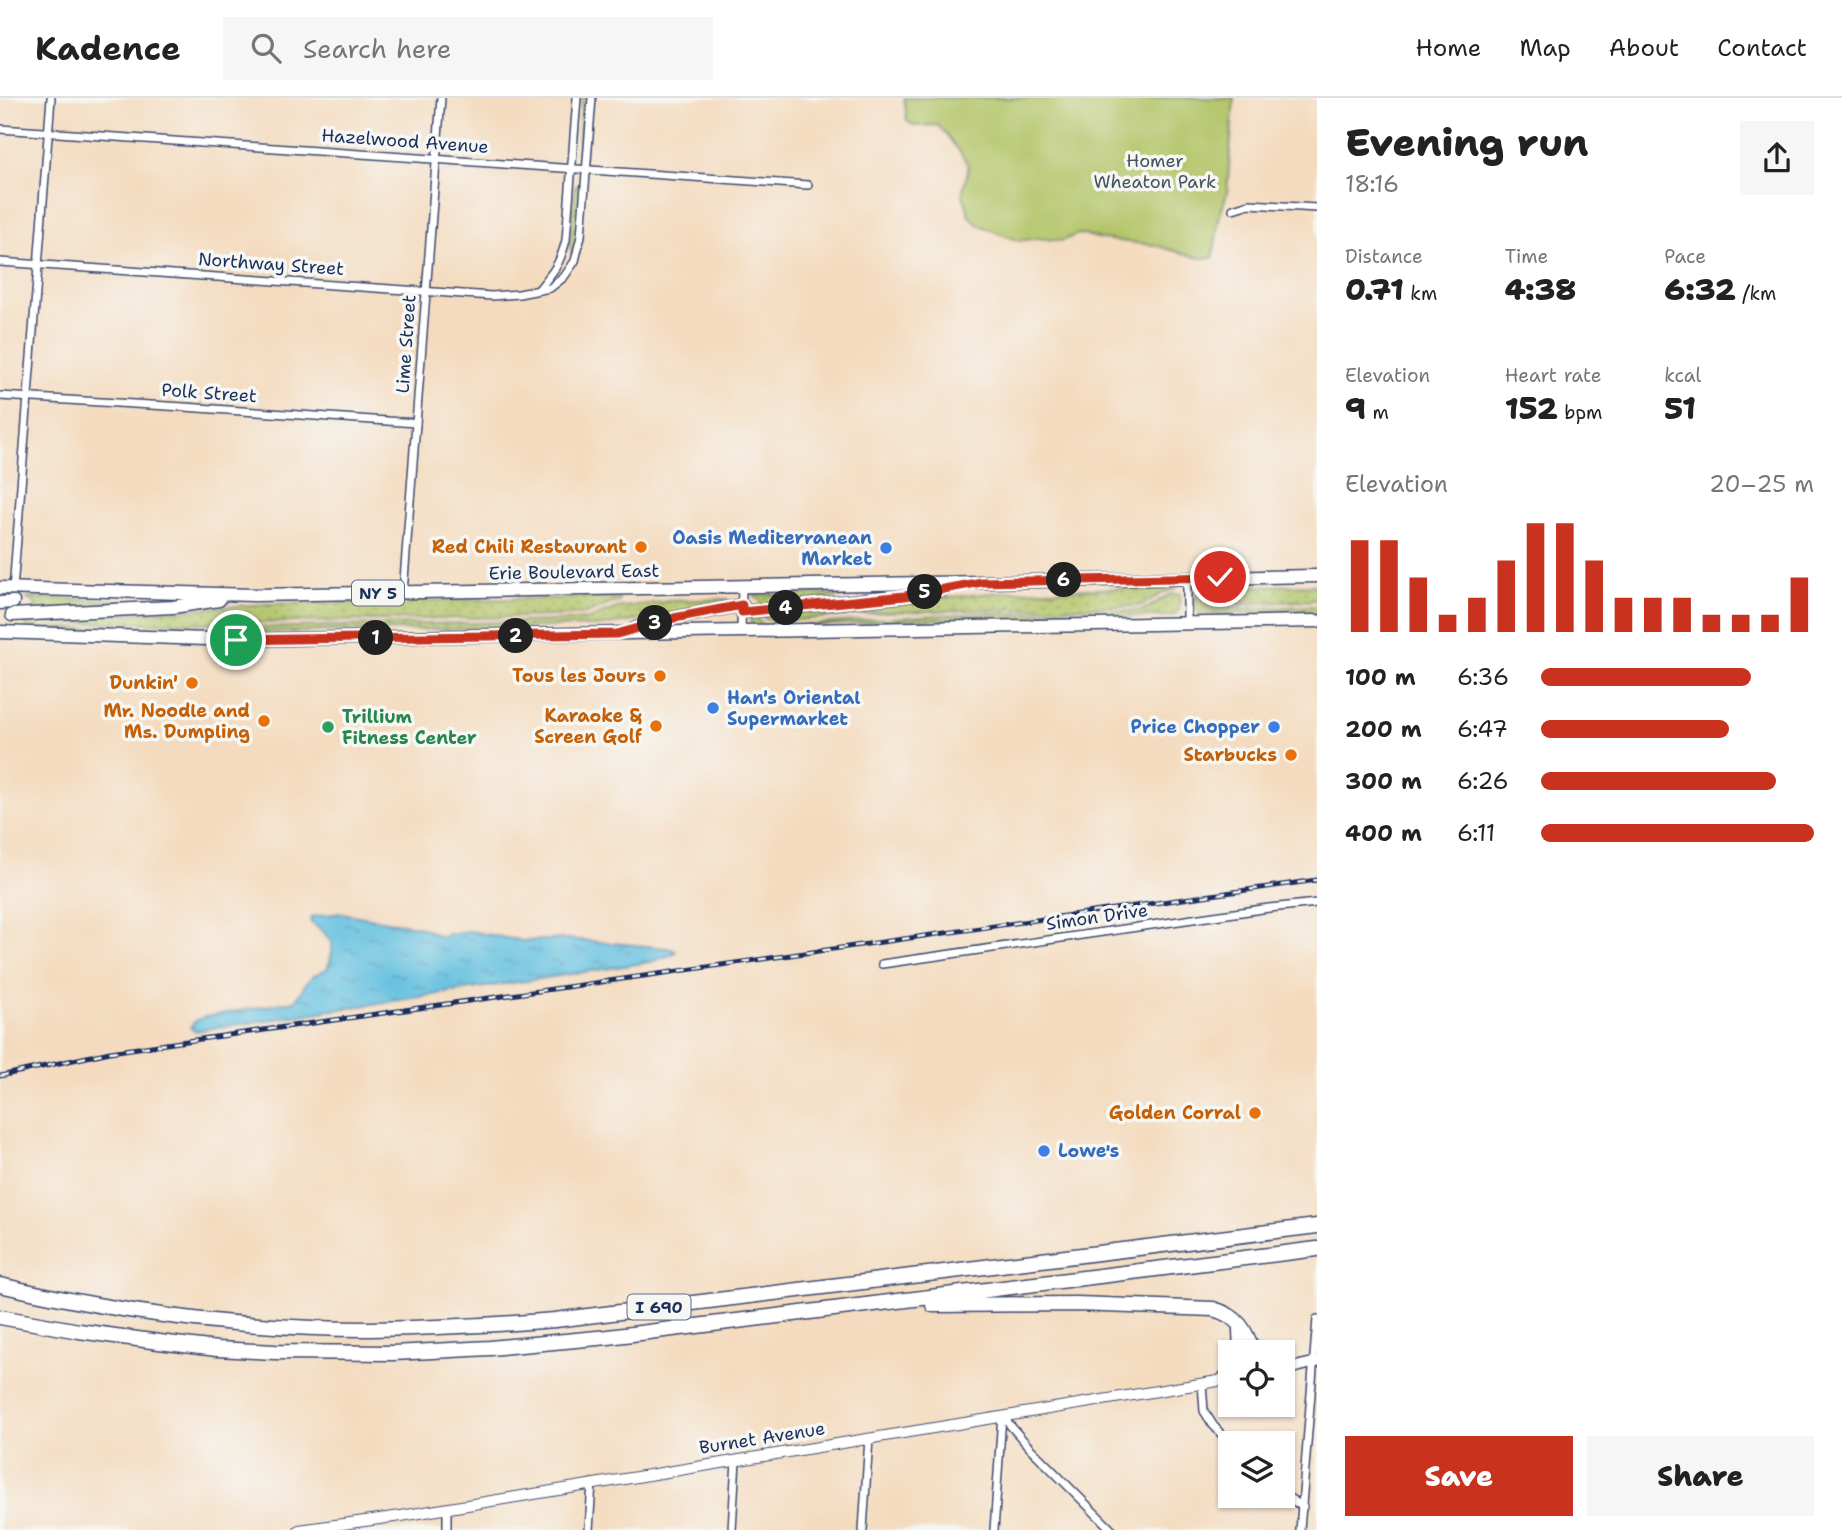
<!DOCTYPE html>
<html lang="en">
<head>
<meta charset="utf-8">
<style>
	:root { --surface:#fff; --page:#f6f6f6; --text:#222; --muted:#767676; --line:#e0e0e0; --accent:#c8321e }
	body { margin:0; font-family:"Shantell Sans",sans-serif; background:var(--page); color:var(--text); height:100vh; display:flex; flex-direction:column; font-size:26px; white-space:nowrap }
	* { box-sizing:border-box; margin:0 }
	p { font-size:23px; color:var(--muted) }
	.icon { flex:none; width:38px; height:38px; fill:none; stroke:currentColor; stroke-width:2; stroke-linecap:round; stroke-linejoin:round }
	.map { position:relative; flex:1; overflow:hidden }
	.details { display:flex; flex-direction:column; background:var(--surface); width:525px }
	.details>* { flex:none }
	.buttons { position:absolute; left:1218px; top:1242px; display:grid; gap:14px }
	.buttons a { display:grid; place-items:center; width:77px; height:77px; border-radius:0px; background:var(--surface); box-shadow:0 2px 5px #0004; font-size:35px }
	.pin { position:absolute; display:grid; place-items:center; width:60px; height:60px; color:#fff; margin:-30px; border:4px solid #fff; border-radius:50%; box-shadow:0 2px 7px #0007 }
	.km { position:absolute; width:35px; height:35px; margin:-18px; border-radius:50%; background:#222; color:#fff; font-size:19px; line-height:35px; text-align:center }
	.round { display:grid; place-items:center; flex:none; width:74px; height:74px; border-radius:0px; background:var(--page) }
	.headline { display:flex; align-items:center; justify-content:space-between; height:119px; padding:0 28px }
	h1 { font-size:38px; font-weight:800; line-height:52px }
	.stats { display:grid; grid-template-columns:repeat(3,1fr); gap:10px; height:119px; padding:7px 28px }
	.stats div { display:grid; align-content:center }
	.stats b { font-size:30px; font-weight:800 }
	.stats small { font-size:19px; font-weight:400 }
	.stats p { font-size:19px }
	.chart { height:196px; padding:14px 28px }
	.chart p { display:flex; justify-content:space-between }
	.chart svg { width:100%; height:126px; margin-top:7px; stroke:var(--accent); stroke-width:6 }
	.action { display:flex; gap:14px; margin-top:auto; padding:14px 28px }
	.action a { flex:1; height:80px; border-radius:0px; background:var(--accent); color:#fff; font-size:28px; font-weight:800; line-height:80px; text-align:center }
	.action a+a { background:var(--page); color:var(--text) }
	ul { padding:0 28px; list-style:none; font-size:23px }
	li { display:grid; grid-template-columns:112px 84px 1fr; align-items:center; height:52px }
	li i { height:18px; border-radius:9px; background:var(--accent) }
	header { display:flex; align-items:center; gap:42px; box-sizing:border-box; height:98px; padding:0 35px; background:var(--surface); border-bottom:2px solid var(--line) }
	header strong { font-size:33px }
	nav { display:flex; gap:38px; margin-inline-start:auto; font-size:24px }
	.search { width:490px; height:63px; background:var(--page); display:flex; align-items:center; gap:18px; box-sizing:border-box; padding:0 24px; border-radius:0px; color:var(--muted); font-size:26px }
	main { display:flex; flex:1; min-height:0 }
	.map>svg:first-child { display:block }
	.grass { fill:url(#grass-dots); stroke:#677a62; stroke-width:2 }
	.green { fill:#b3c467; stroke:#677a62; stroke-width:2 }
	.water { fill:url(#water-ripples); stroke:#3e779e; stroke-width:2 }
	.lines { fill:none; stroke-linecap:round; stroke-linejoin:round }
	.minor-casing { stroke:#3c496d; stroke-width:10 }
	.tertiary-casing { stroke:#3c496d; stroke-width:12 }
	.secondary-casing { stroke:#3c496d; stroke-width:13 }
	.primary-casing { stroke:#3c496d; stroke-width:15 }
	.motorway-casing { stroke:#3c496d; stroke-width:17 }
	.minor { stroke:#fff; stroke-width:7 }
	.tertiary { stroke:#fff; stroke-width:10 }
	.secondary { stroke:#fff; stroke-width:10 }
	.primary { stroke:#fff; stroke-width:12 }
	.motorway { stroke:#fff; stroke-width:14 }
	.rail-casing { stroke:#1b2f5e; stroke-width:5 }
	.rail { stroke:#f6f6f2; stroke-width:2.5; stroke-dasharray:8; stroke-linecap:butt }
	.route-casing { stroke:#fff; stroke-width:14 }
	.route { stroke:#c8321e; stroke-width:9 }
	.food-dot { fill:#e8710a; stroke:#f6f6f2; stroke-width:2.5 }
	.shop-dot { fill:#3f7fe0; stroke:#f6f6f2; stroke-width:2.5 }
	.leisure-dot { fill:#2e9e5b; stroke:#f6f6f2; stroke-width:2.5 }
	.labels { text-anchor:middle; dominant-baseline:central; stroke-width:7; stroke-linejoin:round; paint-order:stroke }
	.shield { fill:#f6f6f2; stroke:#5d6b8a; stroke-width:2 }
	.shield-label { font-size:16px; font-weight:bold; fill:#1b2f5e }
	.street-label { font-size:18px; fill:#1b2f5e; stroke:#f6f6f2 }
	.park-label { font-size:18px; fill:#415460; stroke:#f6f6f2 }
	.shop-label { font-size:18px; font-weight:bold; fill:#366cbe; stroke:#f6f6f2; text-anchor:end }
	.food-label { font-size:18px; font-weight:bold; fill:#c56008; stroke:#f6f6f2; text-anchor:end }
	.leisure-label { font-size:18px; font-weight:bold; fill:#27864d; stroke:#f6f6f2; text-anchor:start }
</style>
</head>
<body>
<header>
<strong>Kadence</strong>
<div class="search"><svg class="icon" aria-label="search" viewBox="0 0 24 24"><circle cx="10" cy="10" r="6"/><path d="M15 15l6 6"/></svg>Search here</div>
<nav><a>Home</a><a>Map</a><a>About</a><a>Contact</a></nav>
</header>
<main>
<div class="map">
<svg width="1317" height="1432" viewBox="0 0 1317 1432">
	<defs>
		<pattern id="grass-dots" width="8" height="8" patternUnits="userSpaceOnUse" patternTransform="scale(1.75)"><rect width="8" height="8" fill="#b3c467"/><path d="M2 2h.1M6 6h.1" fill="none" stroke="#91a058" stroke-width="1.8" stroke-linecap="round"/></pattern>
		<pattern id="water-ripples" width="26" height="14" patternUnits="userSpaceOnUse" patternTransform="scale(1.75)"><rect width="26" height="14" fill="#61bfdf"/><path d="M2 4q2-2 4 0t4 0M15 11q2-2 4 0t4 0" fill="none" stroke="#4f9cb8"/></pattern>
	</defs>
	<rect width="100%" height="100%" fill="#f6f6f2"/>
	<filter id="ink" filterUnits="userSpaceOnUse"><feTurbulence type="fractalNoise" baseFrequency=".0143" numOctaves="2"/><feDisplacementMap in="SourceGraphic" scale="14" xChannelSelector="R" yChannelSelector="G"/><feConvolveMatrix kernelMatrix="1 2 1 2 8 2 1 2 1" color-interpolation-filters="sRGB"/></filter>
	<filter id="wash" filterUnits="userSpaceOnUse"><feTurbulence type="fractalNoise" baseFrequency=".00686" numOctaves="4" result="noise"/><feDisplacementMap in="SourceGraphic" scale="28" xChannelSelector="R" yChannelSelector="G"/><feGaussianBlur stdDeviation="1.57" result="paint"/><feColorMatrix in="noise" values="0 0 0 0 0 0 0 0 0 0 0 0 0 0 0 0 0 1.4 0 .05"/><feComposite in="paint" operator="in"/></filter>
	<g filter="url(#wash)">
		<rect width="100%" height="100%" fill="#f4dbbf"/>
		<g class="grass">
			<polygon points="582,0 590,0 584,59 581,60 578,57"/>
			<polygon points="579,86 581,86 583,89 579,140 576,154 572,155 570,150 575,89"/>
			<polygon points="1317,487 1317,502 1241,506 1232,503 1214,492 1201,489"/>
			<path d="M1171 489 1175 491C1159 493 1153 504 1138 508L885 514 798 522H767L761 517 1013 493Z"/>
			<path d="M1198 495C1217 497 1221 506 1238 511L1317 508V515L1203 517 1195 512 1196 496Z"/>
			<polygon points="793,496 863,496 761,509 760,502 754,497"/>
			<path d="M1172 496H1180C1179 506 1182 515 1171 518L907 522 837 527 758 530 753 528 750 522 752 518H756C758 522 758 524 762 526 774 533 837 524 853 523 947 514 1042 515 1136 513 1151 512 1159 500 1172 496Z"/>
			<polygon points="619,499 619,504 612,505 586,516 556,518 252,525 40,525 37,521 268,506"/>
			<polygon points="26,500 137,503 138,505 36,513 35,505"/>
			<polygon points="727,501 728,506 623,525 598,528 155,537 30,532 26,527 27,524 31,522 34,527 38,530 201,531 563,523 589,521 616,510 671,503"/>
		</g>
		<path class="green" d="M904 0H1234L1227 95 1219 120 1213 160H1199L1154 147 1101 141 1082 136 1075 137 1062 143 1038 140 1018 143 977 126 968 117C969 107 964 104 963 96 962 86 969 78 968 68 967 60 945 36 938 27L914 28 907 23Z"/>
		<path class="water" d="M341 815 420 829 442 839C455 831 457 837 469 833L523 843 567 841 668 850 676 853 674 856 650 864 195 933 191 929 195 923 205 919 294 903C301 897 302 890 307 884 312 877 320 874 327 871 337 848 332 838 311 825L310 819Z"/>
	</g>
	<g filter="url(#ink)">
		<g class="lines">
			<defs>
				<g id="minor">
					<polyline points="0,31 808,87"/>
					<polyline points="1233,111 1249,106 1317,110"/>
					<polyline points="0,164 492,198 519,196 550,190 564,179 575,163 581,138 592,0"/>
					<path d="M539 191C554 173 560 166 566 142L577 0"/>
					<polyline points="0,298 184,309 416,325"/>
					<polyline points="13,492 51,0"/>
					<polyline points="403,495 441,0"/>
					<polyline points="1187,526 1187,480"/>
					<polyline points="741,534 742,488"/>
					<polyline points="882,866 1269,810 1317,805"/>
					<polyline points="1202,1285 1204,1313 1213,1327 1230,1346"/>
					<polyline points="1002,1318 1030,1350 1112,1432"/>
					<polyline points="1283,1396 1303,1409"/>
					<polyline points="447,1410 447,1432"/>
					<polyline points="589,1432 592,1385"/>
					<polyline points="732,1432 736,1362"/>
					<polyline points="863,1432 869,1340"/>
					<polyline points="994,1432 1002,1318"/>
					<polyline points="1300,1432 1317,1221"/>
				</g>
				<polyline id="tertiary" points="299,1432 401,1418 1230,1281"/>
				<polyline id="secondary" points="1283,1272 1317,1264"/>
				<g id="primary">
					<polyline points="0,490 254,497 1317,478"/>
					<polyline points="0,505 13,504"/>
					<polyline points="742,514 905,498 944,491"/>
					<polyline points="12,517 173,509 219,502"/>
					<polyline points="634,531 674,520 742,507"/>
					<polyline points="0,534 236,542 1317,523"/>
				</g>
				<g id="motorway">
					<path d="M0 1187C119 1215 247 1231 369 1231 431 1230 493 1227 555 1222L1317 1128"/>
					<path d="M933 1207 1077 1206 1213 1211C1239 1218 1245 1232 1254 1255"/>
					<polyline points="0,1219 79,1233 159,1244 217,1251 275,1254 393,1255 490,1250 608,1239 1317,1151"/>
					<polyline points="1240,1231 1241,1255"/>
					<polyline points="1224,1282 1230,1274"/>
				</g>
			</defs>
			<use href="#minor" class="minor-casing"/>
			<use href="#tertiary" class="tertiary-casing"/>
			<use href="#secondary" class="secondary-casing"/>
			<use href="#primary" class="primary-casing"/>
			<use href="#motorway" class="motorway-casing"/>
			<use href="#minor" class="minor"/>
			<use href="#tertiary" class="tertiary"/>
			<use href="#secondary" class="secondary"/>
			<use href="#primary" class="primary"/>
			<use href="#motorway" class="motorway"/>
			<defs>
				<polyline id="rail" points="0,978 110,954 1317,782"/>
			</defs>
			<use href="#rail" class="rail-casing"/>
			<use href="#rail" class="rail"/>
		</g>
	</g>
	<g class="lines" filter="url(#ink)">
		<defs>
			<polyline id="route" points="236,542 617,536 674,520 742,507 742,514 752,513 905,498 982,484 1220,479"/>
		</defs>
		<use href="#route" class="route-casing"/>
		<use href="#route" class="route"/>
	</g>
	<g class="food-dot">
		<circle cx="641" cy="449" r="7"/>
		<circle cx="660" cy="578" r="7"/>
		<circle cx="192" cy="585" r="7"/>
		<circle cx="264" cy="623" r="7"/>
		<circle cx="656" cy="628" r="7"/>
		<circle cx="1291" cy="657" r="7"/>
		<circle cx="1255" cy="1015" r="7"/>
	</g>
	<g class="shop-dot">
		<circle cx="886" cy="450" r="7"/>
		<circle cx="713" cy="610" r="7"/>
		<circle cx="1274" cy="629" r="7"/>
		<circle cx="1044" cy="1053" r="7"/>
	</g>
	<circle class="leisure-dot" cx="328" cy="629" r="7"/>
	<g class="labels">
		<g class="shield">
			<rect x="352" y="482.5" width="52" height="25" rx="5"/>
			<rect x="627.5" y="1196.5" width="63" height="25" rx="5"/>
		</g>
		<g class="shield-label">
			<text x="378" y="495">NY 5</text>
			<text x="659" y="1209">I 690</text>
		</g>
		<g class="street-label">
			<text transform="translate(405 43) rotate(4)">Hazelwood Avenue</text>
			<text transform="translate(271 166) rotate(4)">Northway Street</text>
			<text transform="translate(406 246) rotate(-86)">Lime Street</text>
			<text transform="translate(209 295) rotate(4)">Polk Street</text>
			<text transform="translate(574 474) rotate(-1)">Erie Boulevard East</text>
			<text transform="translate(1097 819) rotate(-8)">Simon Drive</text>
			<text transform="translate(762 1340) rotate(-9)">Burnet Avenue</text>
		</g>
		<g class="park-label">
			<text x="1155" y="63">Homer<tspan x="1155" dy="21">Wheaton Park</tspan></text>
		</g>
		<g class="shop-label">
			<text x="872" y="440">Oasis Mediterranean<tspan x="872" dy="21">Market</tspan></text>
			<text x="727" y="600" text-anchor="start">Han's Oriental<tspan x="727" dy="21">Supermarket</tspan></text>
			<text x="1260" y="629">Price Chopper</text>
			<text x="1058" y="1053" text-anchor="start">Lowe's</text>
		</g>
		<g class="food-label">
			<text x="627" y="449">Red Chili Restaurant</text>
			<text x="646" y="578">Tous les Jours</text>
			<text x="178" y="585">Dunkin'</text>
			<text x="250" y="613">Mr. Noodle and<tspan x="250" dy="21">Ms. Dumpling</tspan></text>
			<text x="642" y="618">Karaoke &amp;<tspan x="642" dy="21">Screen Golf</tspan></text>
			<text x="1277" y="657">Starbucks</text>
			<text x="1241" y="1015">Golden Corral</text>
		</g>
		<g class="leisure-label">
			<text x="342" y="619">Trillium<tspan x="342" dy="21">Fitness Center</tspan></text>
		</g>
	</g>
</svg>
<div class="buttons">
<a><svg class="icon" aria-label="locate" viewBox="0 0 24 24"><circle cx="12" cy="12" r="6"/><path d="M12 2v4M12 18v4M2 12h4M18 12h4"/></svg></a>
<a><svg class="icon" aria-label="layers" viewBox="0 0 24 24"><path d="M12 4l9 5-9 5-9-5zM3 14l9 5 9-5"/></svg></a>
</div>
<div class="pin" style="left:236px;top:542px;background:#1e9e55"><svg class="icon" aria-label="arrive" viewBox="0 0 24 24"><path d="M6 21V4h12l-3 4 3 4H6"/></svg></div>
<div class="pin" style="left:1220px;top:479px;background:#d93025"><svg class="icon" aria-label="check" viewBox="0 0 24 24"><path d="M5 12l5 5 9-10"/></svg></div>
<b class="km" style="left:376px;top:540px">1</b>
<b class="km" style="left:516px;top:538px">2</b>
<b class="km" style="left:655px;top:525px">3</b>
<b class="km" style="left:786px;top:510px">4</b>
<b class="km" style="left:925px;top:494px">5</b>
<b class="km" style="left:1064px;top:482px">6</b>
</div>
<section class="details">
<div class="headline"><div><h1>Evening run</h1><p>18:16</p></div><a class="round"><svg class="icon" aria-label="share" viewBox="0 0 24 24"><path d="M12 15V3M7 8l5-5 5 5M5 13v7h14v-7"/></svg></a></div>
<div class="stats">
<div><p>Distance</p><b>0.71<small> km</small></b></div>
<div><p>Time</p><b>4:38</b></div>
<div><p>Pace</p><b>6:32<small> /km</small></b></div>
</div>
<div class="stats">
<div><p>Elevation</p><b>9<small> m</small></b></div>
<div><p>Heart rate</p><b>152<small> bpm</small></b></div>
<div><p>kcal</p><b>51</b></div>
</div>
<div class="chart"><p><span>Elevation</span>20–25 m</p>
<svg viewBox="0 0 160 44" preserveAspectRatio="none"><path d="M5 44V12M15 44V12M25 44V25M35 44V38M45 44V32M55 44V19M65 44V6M75 44V6M85 44V19M95 44V32M105 44V32M115 44V32M125 44V38M135 44V38M145 44V38M155 44V25"/></svg>
</div>
<ul>
<li><b>100 m</b>6:36<i style="width:77%"></i></li>
<li><b>200 m</b>6:47<i style="width:69%"></i></li>
<li><b>300 m</b>6:26<i style="width:86%"></i></li>
<li><b>400 m</b>6:11<i style="width:100%"></i></li>
</ul>
<div class="action"><a>Save</a><a>Share</a></div>
</section>
</main>
</body>
</html>
